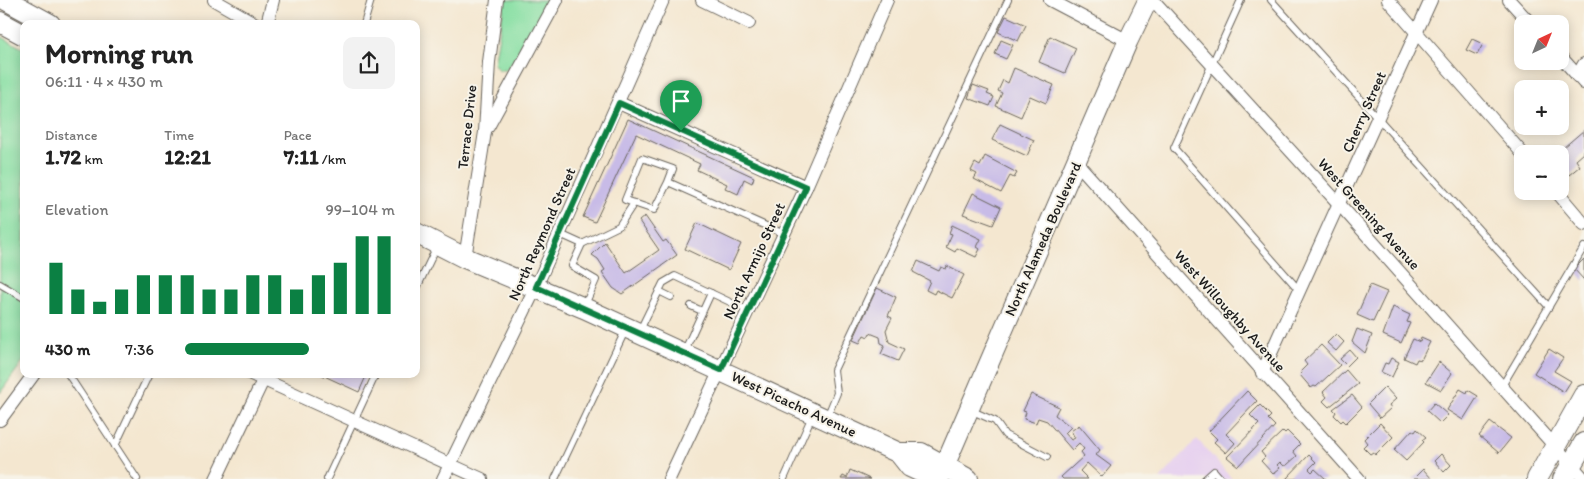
<!DOCTYPE html>
<html lang="en">
<head>
<meta charset="utf-8">
<style>
	:root { --surface:#fff; --page:#f2f2f2; --text:#222; --muted:#767676; --accent:#0b8043 }
	body { margin:0; font-family:Itim,sans-serif; background:var(--page); color:var(--text); height:100vh; display:flex; flex-direction:column; font-size:19px; white-space:nowrap }
	* { box-sizing:border-box; margin:0 }
	p { font-size:16px; color:var(--muted) }
	.icon { flex:none; width:28px; height:28px; fill:none; stroke:currentColor; stroke-width:2; stroke-linecap:round; stroke-linejoin:round }
	.map { position:relative; flex:1; overflow:hidden }
	.sheet { position:absolute; left:20px; top:20px; width:400px; height:358px; display:flex; flex-direction:column; background:var(--surface); border-radius:10px; box-shadow:0 2px 12px #0003 }
	.sheet>* { flex:none }
	.needle { width:32px; rotate:43deg }
	.controls { position:absolute; left:1514px; top:15px; display:grid; gap:10px }
	.controls a { display:grid; place-items:center; width:55px; height:55px; border-radius:10px; background:var(--surface); box-shadow:0 2px 12px #0003; font-size:25px }
	.pin { position:absolute; display:grid; place-items:center; width:42px; height:42px; color:#fff; margin:-51px -21px; border-radius:50% 50% 50% 0; rotate:-45deg; box-shadow:0 0 5px #0007 }
	.pin .icon { rotate:45deg }
	.round { display:grid; place-items:center; flex:none; width:52px; height:52px; border-radius:10px; background:var(--page) }
	.head { display:flex; align-items:center; justify-content:space-between; height:85px; padding:0 25px }
	h1 { font-size:28px; font-weight:700; line-height:38px }
	.figures { display:grid; grid-template-columns:repeat(3,1fr); gap:8px; height:85px; padding:5px 25px }
	.figures div { display:grid; align-content:center }
	.figures b { font-size:21px; font-weight:700 }
	.figures small { font-size:14px; font-weight:400 }
	.figures p { font-size:14px }
	.chart { height:140px; padding:10px 25px }
	.chart p { display:flex; justify-content:space-between }
	.chart svg { width:100%; height:90px; margin-top:5px; stroke:var(--accent); stroke-width:6 }
	ul { padding:0 25px; list-style:none; font-size:16px }
	li { display:grid; grid-template-columns:80px 60px 1fr; align-items:center; height:38px }
	li i { height:12px; border-radius:6px; background:var(--accent) }
	.map>svg:first-child { display:block }
	.built { fill:#e7d2ef }
	.green { fill:#86dfa3; stroke:#517e60 }
	.building { fill:#c8bbe7 }
	.lines { fill:none; stroke-linecap:round; stroke-linejoin:round }
	.lane-casing { stroke:#68635b; stroke-width:8 }
	.street-casing { stroke:#68635b; stroke-width:14 }
	.secondary-casing { stroke:#68635b; stroke-width:21 }
	.primary-casing { stroke:#68635b; stroke-width:22 }
	.lane { stroke:#fff; stroke-width:6 }
	.street { stroke:#fff; stroke-width:12 }
	.secondary { stroke:#fff; stroke-width:19 }
	.primary { stroke:#fff; stroke-width:20 }
	.route-casing { stroke:#fff; stroke-width:10 }
	.route { stroke:#0b8043; stroke-width:6 }
	.labels { text-anchor:middle; dominant-baseline:central; stroke-width:4; stroke-linejoin:round; paint-order:stroke }
	.street-label { font-size:15px; fill:#1c1c1c; stroke:#f7f3e8 }
</style>
</head>
<body>
<div class="map">
<svg width="1584" height="479" viewBox="0 0 1584 479">
	<rect width="100%" height="100%" fill="#f7f3e8"/>
	<filter id="ink" filterUnits="userSpaceOnUse"><feTurbulence type="fractalNoise" baseFrequency=".02" numOctaves="2"/><feDisplacementMap in="SourceGraphic" scale="10" xChannelSelector="R" yChannelSelector="G"/><feConvolveMatrix kernelMatrix="1 2 1 2 8 2 1 2 1" color-interpolation-filters="sRGB"/></filter>
	<filter id="wash" filterUnits="userSpaceOnUse"><feTurbulence type="fractalNoise" baseFrequency=".0096" numOctaves="4" result="noise"/><feDisplacementMap in="SourceGraphic" scale="20" xChannelSelector="R" yChannelSelector="G"/><feGaussianBlur stdDeviation="1.12" result="paint"/><feColorMatrix in="noise" values="0 0 0 0 0 0 0 0 0 0 0 0 0 0 0 0 0 1.4 0 .05"/><feComposite in="paint" operator="in"/></filter>
	<g filter="url(#wash)">
		<rect width="100%" height="100%" fill="#f4e7d0"/>
		<polygon class="built" points="1197,439 1232,479 1160,479"/>
		<g class="green">
			<polygon points="505,0 549,0 515,60 506,70 499,70 494,64"/>
			<polygon points="0,36 24,49 24,360 0,393"/>
		</g>
		<g id="blocks">
			<g class="building">
				<polygon points="1006,16 1026,25 1018,41 998,32"/>
				<polygon points="1050,36 1076,48 1065,73 1039,62"/>
				<polygon points="1472,39 1483,44 1477,55 1466,50"/>
				<polygon points="1001,40 1013,45 1006,59 995,54"/>
				<polygon points="1014,68 1054,85 1046,103 1030,96 1021,117 996,106 1002,93 998,91 1003,80 1008,83"/>
				<polygon points="973,85 989,91 987,94 994,97 990,106 968,98"/>
				<polygon points="628,119 754,177 752,183 744,179 738,194 725,188 727,184 697,170 700,164 636,134 595,222 583,217"/>
				<polygon points="1000,124 1034,140 1027,156 992,140"/>
				<polygon points="1584,130 1584,153 1576,160 1580,166 1569,175 1560,164 1560,154 1556,154"/>
				<polygon points="985,156 1017,173 1014,178 1010,176 1001,193 974,179 977,174 971,171 975,163 980,166"/>
				<polygon points="973,193 1001,207 993,225 963,214"/>
				<polygon points="645,216 663,242 666,240 677,255 622,294 613,288 602,272 605,270 598,259 592,255 605,242 626,273 659,250 639,221"/>
				<polygon points="697,223 741,244 729,270 685,249"/>
				<polygon points="952,225 981,239 977,247 980,249 976,257 957,248 955,252 946,247 952,234 949,233"/>
				<polygon points="1584,259 1584,280 1574,269"/>
				<polygon points="918,261 939,271 941,267 946,269 947,266 964,275 952,298 936,290 934,294 926,290 930,281 913,272"/>
				<polygon points="1370,285 1387,292 1373,322 1357,315"/>
				<polygon points="877,288 896,297 888,316 892,318 886,330 889,342 904,349 898,361 881,354 885,345 881,343 880,337 870,333 868,337 864,335 860,343 853,340"/>
				<polygon points="1393,307 1410,315 1407,322 1410,323 1401,343 1383,335"/>
				<polygon points="1357,329 1372,335 1365,353 1352,342"/>
				<polygon points="1336,334 1344,342 1336,351 1327,343"/>
				<polygon points="1421,338 1430,342 1421,360 1417,359 1415,363 1404,358 1413,339 1420,342"/>
				<polygon points="1321,345 1340,365 1316,387 1314,386 1311,388 1300,375 1302,373 1301,371 1307,365 1304,361"/>
				<polygon points="1549,349 1563,358 1554,371 1571,381 1564,392 1534,373"/>
				<polygon points="1350,350 1356,357 1347,366 1340,359"/>
				<polygon points="1391,358 1399,362 1392,377 1381,372 1385,363 1388,364"/>
				<polygon points="1439,362 1452,373 1441,390 1426,382"/>
				<polygon points="1346,370 1358,384 1329,407 1323,401 1327,397 1323,392"/>
				<polygon points="320,374 367,374 359,392"/>
				<polygon points="1385,387 1396,399 1389,405 1391,408 1380,418 1368,404"/>
				<polygon points="1460,389 1467,393 1468,390 1478,396 1463,420 1447,410"/>
				<polygon points="1247,391 1257,401 1226,434 1235,443 1226,453 1214,442 1217,439 1209,431"/>
				<polygon points="1031,394 1059,407 1055,415 1071,427 1065,433 1071,440 1075,438 1071,431 1079,425 1100,450 1096,455 1111,466 1102,477 1087,463 1080,471 1088,479 1063,479 1061,477 1084,456 1081,452 1084,449 1079,443 1072,450 1047,421 1038,418 1036,423 1024,419 1026,412 1023,411"/>
				<polygon points="1352,395 1362,407 1346,423 1343,420 1341,422 1334,415 1336,412 1333,409"/>
				<polygon points="1434,403 1448,415 1440,423 1427,411"/>
				<polygon points="1260,405 1271,416 1268,419 1275,426 1238,466 1227,457 1259,424 1250,415"/>
				<polygon points="1490,422 1511,438 1499,453 1479,436"/>
				<polygon points="1380,423 1393,437 1375,455 1373,452 1370,454 1363,447 1367,443 1364,439"/>
				<polygon points="1417,429 1426,437 1422,440 1424,442 1406,461 1394,450 1412,430 1415,432"/>
				<polygon points="1283,431 1285,433 1287,431 1300,444 1293,451 1297,456 1287,465 1284,466 1280,462 1277,465 1280,468 1273,474 1261,461 1265,457 1261,452"/>
				<polygon points="1441,454 1451,465 1444,472 1434,461"/>
				<polygon points="1309,455 1316,462 1309,469 1312,472 1315,469 1326,479 1286,479"/>
				<polygon points="1423,469 1432,479 1413,479"/>
				<polygon points="850,470 870,479 841,479 843,476 847,478"/>
			</g>
		</g>
	</g>
	<g filter="url(#ink)">
		<use href="#blocks" fill-opacity="0" stroke="#68635b" stroke-width="1"/>
		<g class="lines">
			<defs>
				<g id="lane">
					<polyline points="1241,0 1174,148 1299,290"/>
					<polyline points="1271,0 1549,307"/>
					<polyline points="364,24 371,0"/>
					<polyline points="668,182 654,210 625,200 642,158 673,169 668,182 784,234"/>
					<polyline points="560,234 582,244 619,226 634,203"/>
					<polyline points="582,244 572,266 596,280 584,307"/>
					<polyline points="0,284 24,298"/>
					<polyline points="416,290 437,246"/>
					<polyline points="659,291 671,297"/>
					<polyline points="691,306 702,311"/>
					<polyline points="639,332 663,283 675,276 749,311"/>
					<polyline points="684,352 711,293"/>
					<polyline points="68,374 137,479"/>
					<polyline points="1502,386 1584,247"/>
					<polyline points="970,410 995,421 1005,435 1047,457"/>
					<polyline points="827,417 837,393 834,370 1008,0"/>
					<polyline points="115,446 149,374"/>
					<polyline points="327,479 376,374"/>
					<polyline points="555,479 625,331"/>
					<polyline points="784,479 812,416"/>
					<polyline points="1205,479 1214,471 1221,479"/>
				</g>
				<g id="street">
					<polyline points="214,0 256,24"/>
					<polyline points="702,0 749,23"/>
					<polyline points="1050,0 1128,41"/>
					<polyline points="1153,0 1340,205 1584,479"/>
					<polyline points="1388,0 1523,154"/>
					<polyline points="1509,0 1531,24"/>
					<polyline points="267,24 273,0"/>
					<polyline points="1560,56 1584,83"/>
					<polyline points="1577,76 1584,64"/>
					<polyline points="619,103 806,187"/>
					<polyline points="488,127 557,0"/>
					<polyline points="1077,163 1359,479"/>
					<polyline points="1556,191 1584,224"/>
					<polyline points="465,258 485,132 489,62 497,0"/>
					<polyline points="1262,373 1431,0"/>
					<polyline points="251,374 482,479"/>
					<polyline points="0,420 34,374"/>
					<polyline points="216,479 266,374"/>
					<polyline points="443,479 536,287 663,0"/>
					<polyline points="669,479 806,187 887,0"/>
				</g>
				<polyline id="secondary" points="939,479 1128,41 1148,0"/>
				<g id="primary">
					<polyline points="6,0 50,24"/>
					<polyline points="0,22 24,35"/>
					<polyline points="416,233 465,258 584,308 899,453 921,453 968,479"/>
					<polyline points="899,453 910,467 936,479"/>
					<polyline points="1537,479 1584,395"/>
					<polyline points="1563,479 1584,443"/>
				</g>
			</defs>
			<use href="#lane" class="lane-casing"/>
			<use href="#street" class="street-casing"/>
			<use href="#secondary" class="secondary-casing"/>
			<use href="#primary" class="primary-casing"/>
			<use href="#lane" class="lane"/>
			<use href="#street" class="street"/>
			<use href="#secondary" class="secondary"/>
			<use href="#primary" class="primary"/>
		</g>
	</g>
	<g class="lines" filter="url(#ink)">
		<defs>
			<polygon id="route" points="619,103 806,187 721,370 536,287"/>
		</defs>
		<use href="#route" class="route-casing"/>
		<use href="#route" class="route"/>
	</g>
	<g class="labels">
		<g class="street-label">
			<text transform="translate(1364 112) rotate(-66)">Cherry Street</text>
			<text transform="translate(467 127) rotate(-84)">Terrace Drive</text>
			<text transform="translate(1369 214) rotate(48)">West Greening Avenue</text>
			<text transform="translate(542 234) rotate(-66)">North Reymond Street</text>
			<text transform="translate(1043 239) rotate(-66)">North Alameda Boulevard</text>
			<text transform="translate(754 261) rotate(-65)">North Armijo Street</text>
			<text transform="translate(1230 311) rotate(48)">West Willoughby Avenue</text>
			<text transform="translate(794 404) rotate(25)">West Picacho Avenue</text>
		</g>
	</g>
</svg>
<div class="controls">
<a><svg class="needle" viewBox="-14 -14 28 28"><path d="M0-13l5 13h-10z" fill="#e53935"/><path d="M0 13l5-13h-10z" fill="#767676"/></svg></a>
<a>+</a>
<a>−</a>
</div>
<div class="pin" style="left:681px;top:131px;background:#1e9e55"><svg class="icon" aria-label="arrive" viewBox="0 0 24 24"><path d="M6 21V4h12l-3 4 3 4H6"/></svg></div>
<section class="sheet">
<div class="head"><div><h1>Morning run</h1><p>06:11 · 4 × 430 m</p></div><a class="round"><svg class="icon" aria-label="share" viewBox="0 0 24 24"><path d="M12 15V3M7 8l5-5 5 5M5 13v7h14v-7"/></svg></a></div>
<div class="figures">
<div><p>Distance</p><b>1.72<small> km</small></b></div>
<div><p>Time</p><b>12:21</b></div>
<div><p>Pace</p><b>7:11<small> /km</small></b></div>
</div>
<div class="chart"><p><span>Elevation</span>99–104 m</p>
<svg viewBox="0 0 160 44" preserveAspectRatio="none"><path d="M5 44V19M15 44V32M25 44V38M35 44V32M45 44V25M55 44V25M65 44V25M75 44V32M85 44V32M95 44V25M105 44V25M115 44V32M125 44V25M135 44V19M145 44V6M155 44V6"/></svg>
</div>
<ul>
<li><b>430 m</b>7:36<i style="width:59%"></i></li>
</ul>
</section>
</div>
</body>
</html>
